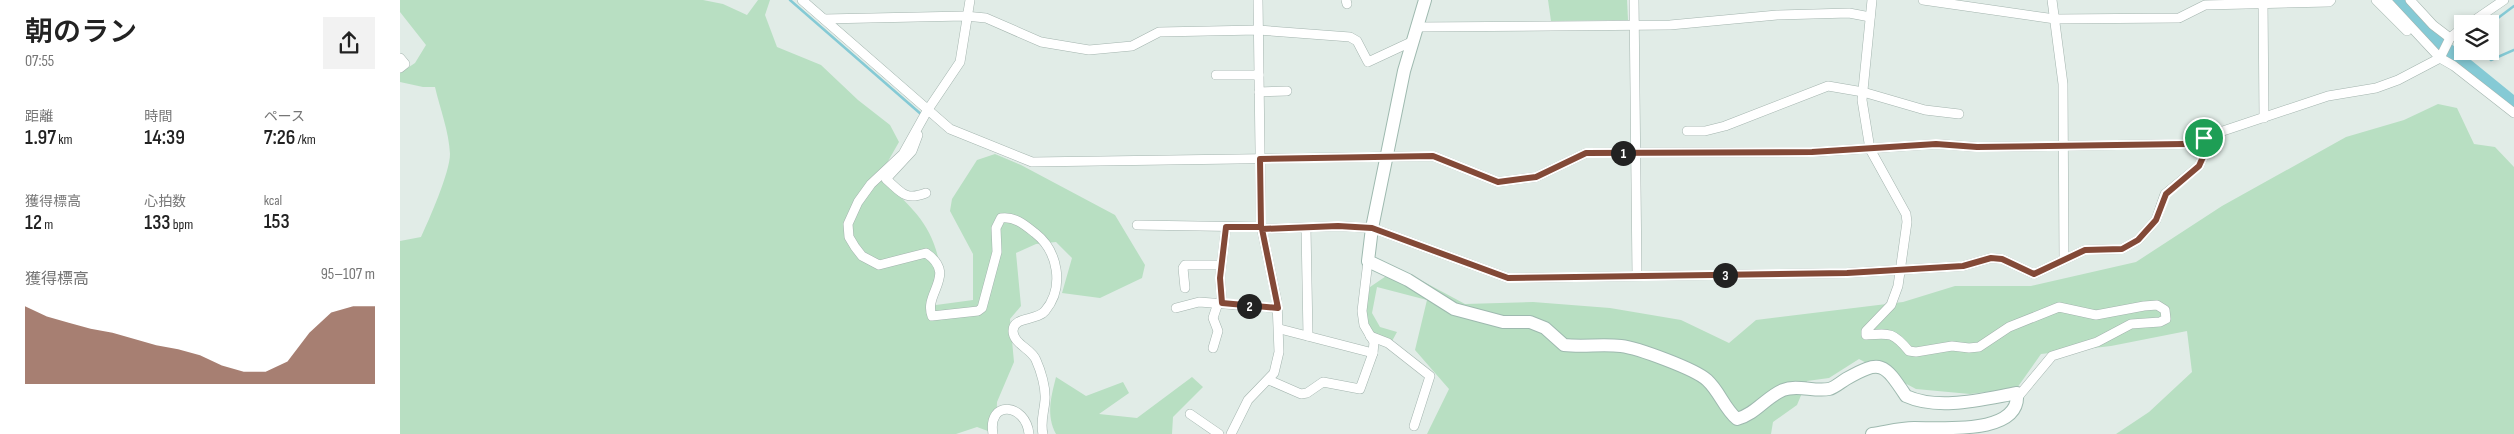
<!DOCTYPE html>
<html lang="ja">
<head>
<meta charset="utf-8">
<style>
	:root { --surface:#fff; --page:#f2f2f2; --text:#222; --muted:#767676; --accent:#834937 }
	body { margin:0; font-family:"Sofia Sans Condensed","Noto Sans JP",sans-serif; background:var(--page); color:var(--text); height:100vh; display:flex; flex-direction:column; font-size:19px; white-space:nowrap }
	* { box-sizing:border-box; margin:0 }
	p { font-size:16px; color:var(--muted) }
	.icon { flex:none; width:28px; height:28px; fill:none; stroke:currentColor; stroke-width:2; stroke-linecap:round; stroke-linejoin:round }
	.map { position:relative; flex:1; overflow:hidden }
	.details { display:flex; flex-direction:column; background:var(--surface); width:400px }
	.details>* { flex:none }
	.tools { position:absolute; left:2054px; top:15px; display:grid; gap:10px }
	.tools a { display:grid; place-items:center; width:45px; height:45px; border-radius:0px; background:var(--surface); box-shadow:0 2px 8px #0003; font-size:25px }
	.pin { position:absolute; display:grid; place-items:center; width:42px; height:42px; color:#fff; margin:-21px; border:2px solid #fff; border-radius:50%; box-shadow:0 1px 5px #0007 }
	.km { position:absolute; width:25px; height:25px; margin:-12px; border-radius:50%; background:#222; color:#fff; font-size:14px; line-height:25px; text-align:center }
	.round { display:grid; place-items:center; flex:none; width:52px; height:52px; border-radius:0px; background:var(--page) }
	.head { display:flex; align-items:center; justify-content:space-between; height:85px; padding:0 25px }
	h1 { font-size:28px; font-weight:600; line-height:38px }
	.stats { display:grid; grid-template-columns:repeat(3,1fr); gap:8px; height:85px; padding:5px 25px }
	.stats div { display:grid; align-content:center }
	.stats b { font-size:21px; font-weight:600 }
	.stats small { font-size:14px; font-weight:400 }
	.stats p { font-size:14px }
	.chart { height:140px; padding:10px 25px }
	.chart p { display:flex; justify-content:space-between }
	.chart svg { width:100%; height:90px; margin-top:5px; fill:var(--accent); opacity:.7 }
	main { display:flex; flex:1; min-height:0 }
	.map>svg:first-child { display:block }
	.green { fill:#b8dfc2 }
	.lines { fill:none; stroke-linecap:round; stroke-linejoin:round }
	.stream { stroke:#85cad5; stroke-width:2.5 }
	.river { stroke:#85cad5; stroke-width:14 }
	.street-casing { stroke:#a3b4ae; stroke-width:10 }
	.secondary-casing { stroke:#9eb9af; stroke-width:14 }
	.street { stroke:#fff; stroke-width:9 }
	.secondary { stroke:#fff; stroke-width:12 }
	.route-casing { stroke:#fff; stroke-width:10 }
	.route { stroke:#834937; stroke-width:6 }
</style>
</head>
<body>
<main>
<section class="details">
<div class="head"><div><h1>朝のラン</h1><p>07:55</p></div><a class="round"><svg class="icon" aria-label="share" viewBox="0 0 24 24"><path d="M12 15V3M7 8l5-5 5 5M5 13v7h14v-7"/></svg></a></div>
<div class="stats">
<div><p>距離</p><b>1.97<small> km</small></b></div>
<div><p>時間</p><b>14:39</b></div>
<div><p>ペース</p><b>7:26<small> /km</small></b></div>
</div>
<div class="stats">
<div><p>獲得標高</p><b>12<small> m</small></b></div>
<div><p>心拍数</p><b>133<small> bpm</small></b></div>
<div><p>kcal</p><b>153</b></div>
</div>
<div class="chart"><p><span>獲得標高</span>95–107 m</p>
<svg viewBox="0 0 160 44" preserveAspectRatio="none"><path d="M0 44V6L10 11L20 14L30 17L40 19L50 22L60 25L70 27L80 30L90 35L100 38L110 38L120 33L130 19L140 9L150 6L160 6V44z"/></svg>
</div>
</section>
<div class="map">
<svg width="2114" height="434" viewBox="0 0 2114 434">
	<rect width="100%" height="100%" fill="#e1ece7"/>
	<g class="green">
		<path d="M0 0H303L323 4 347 15 358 0H370L365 15 377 47 421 65 458 100 490 125 499 142 479 177C517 212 537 228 542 282L530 293 536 305 573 300V254L550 211 552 199 577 160 595 154 621 165 715 215 745 265 742 278 700 298 662 293 672 258 656 242 636 244 616 253 621 306 610 319 614 362 597 402 596 434 577 427 556 434H0V241L21 237C29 220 50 172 50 154 49 131 40 109 35 87H23L0 82V73L15 63 26 45 0 12Z"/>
		<polygon points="1148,0 1227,0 1228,20 1151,21"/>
		<polygon points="2038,104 2057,108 2074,144 2095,147 2114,167 2114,434 1716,434 1749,412 1792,372 1787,331 1711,346 1641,354 1617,388 1570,394 1516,389 1459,359 1429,378 1407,381 1397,405 1373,422 1371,434 1027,434 1049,389 1015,350 1027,300 977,287 972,313 980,327 997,332 991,343 972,333 964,315 970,287 998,268 1065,304 1133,302 1210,308 1281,320 1329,343 1356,320 1503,302 1555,286 1631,286 1736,262 1822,206 1946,137 2004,120"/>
		<path d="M656 377 686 396 723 382 729 393 699 414 737 418 792 377 803 387 773 417 772 434H656C646 415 651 397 656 377Z"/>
	</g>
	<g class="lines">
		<g class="stream">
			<polyline points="390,0 522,115"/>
			<polyline points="2090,24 2114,6"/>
			<polyline points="2060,40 2062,40"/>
			<polyline points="2038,42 2045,42"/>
			<polyline points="2081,51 2091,60 2114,50"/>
		</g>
		<polyline class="river" points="1997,0 2034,39 2114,104"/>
		<defs>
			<g id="street">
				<polyline points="402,0 550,129 632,162 1033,156 1098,182 1136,177 1186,153 1413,152 1537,144 1577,147 1784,144 1928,96 1976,88 1998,80 2040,58 2050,38 2062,28"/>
				<path d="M570 0 560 62 527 111 503 154 471 184 458 202 448 224 449 237 455 247 462 256 479 265 526 253C558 275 523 293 532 316L578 311 582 308 597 252 596 228 601 218C615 216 625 225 635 233 658 251 665 287 645 311 637 321 613 316 613 331 613 344 632 349 636 360 641 371 646 388 645 400 644 413 640 422 643 434"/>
				<polyline points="946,0 947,4"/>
				<polyline points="1234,0 1237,276"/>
				<path d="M1472 0 1462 100 1470 149 1506 214 1507 222 1498 286 1491 305 1466 331V335C1490 333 1493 332 1509 351L1516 352 1552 346 1569 348 1579 347 1609 327 1659 307 1696 315 1744 306 1757 305 1765 310 1766 319 1760 322 1731 324 1697 342 1652 356 1617 398"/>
				<polyline points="1523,0 1655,19 1779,18 1805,5 1929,2 1931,0"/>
				<polyline points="1652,0 1663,84 1664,260"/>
				<polyline points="1863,0 1864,118"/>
				<polyline points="1976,0 2007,31"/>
				<polyline points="1986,0 2040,58 2054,66 2114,113"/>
				<polyline points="2010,0 2033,25 2050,38"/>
				<polyline points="424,19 565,16 586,18 641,42 689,50 732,46 759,32 858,30 950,37 957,41 968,62 1011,42"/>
				<polyline points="2069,24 2104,0"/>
				<polyline points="1016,27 1270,25 1377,15 1449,13 1470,17"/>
				<polyline points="0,58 5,64 0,68"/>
				<polyline points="816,75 859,75"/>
				<polyline points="859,92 887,91"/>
				<polyline points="1287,131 1305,131 1325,126 1428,86 1463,92 1525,110 1559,114"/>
				<path d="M518 135 512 151 486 179C502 193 505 201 526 193"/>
				<polyline points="737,225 861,227"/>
				<polyline points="906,228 908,336"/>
				<polyline points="862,229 938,226 972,228 1108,278 1447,273 1563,266 1591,258 1602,259 1634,274 1685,250 1722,249 1738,240 1756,220 1765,194 1799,166 1803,157 1804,138"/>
				<polyline points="785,288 783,268 785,265 821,265"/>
				<polyline points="822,303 820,278 826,227"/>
				<polyline points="776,308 799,302 878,308"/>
				<polyline points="880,329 973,353"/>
				<polyline points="970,336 988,343 1030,376 1014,426"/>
				<polyline points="813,348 818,331 813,318 818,303"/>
				<polyline points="869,380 901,394 907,393 923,382 960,389 973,353 974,342 964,325 962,311 968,261"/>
				<polyline points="790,414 819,434"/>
				<path d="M593 434C587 399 626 403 629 434"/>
				<polyline points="831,434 848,400 874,373 879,352 877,302 861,225 858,0"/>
			</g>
			<path id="secondary" d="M1025 0 1004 71 972 228 968 261 1008 280 1054 309 1103 322H1130L1145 328 1164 345C1183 347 1202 344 1221 346 1238 348 1295 369 1307 380 1320 392 1324 408 1337 419 1356 414 1366 397 1383 390 1397 384 1414 392 1429 389 1434 388 1441 382 1446 379 1481 359 1484 363 1506 396 1539 411 1583 399 1617 393 1621 434 1548 428 1514 428 1500 428 1486 432 1472 434"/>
		</defs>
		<use href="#street" class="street-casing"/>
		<use href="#secondary" class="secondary-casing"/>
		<use href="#street" class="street"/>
		<use href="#secondary" class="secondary"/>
	</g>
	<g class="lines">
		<defs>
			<polygon id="route" points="1804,138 1803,157 1799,166 1766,194 1756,220 1738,240 1722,249 1685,250 1634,274 1602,259 1591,258 1563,266 1447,273 1108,278 972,228 938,226 862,229 878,308 822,303 820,278 826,227 861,227 860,159 1033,156 1098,182 1136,177 1186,153 1412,152 1536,144 1577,147 1784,144"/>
		</defs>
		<use href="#route" class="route-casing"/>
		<use href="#route" class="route"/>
	</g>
</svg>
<div class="tools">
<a><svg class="icon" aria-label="layers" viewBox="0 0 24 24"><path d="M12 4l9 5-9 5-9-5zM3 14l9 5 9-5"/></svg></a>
</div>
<div class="pin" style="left:1804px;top:138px;background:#1e9e55"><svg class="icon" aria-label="arrive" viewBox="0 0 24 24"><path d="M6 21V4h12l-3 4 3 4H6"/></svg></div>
<b class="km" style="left:1223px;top:153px">1</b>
<b class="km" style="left:849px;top:306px">2</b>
<b class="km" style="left:1325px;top:275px">3</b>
</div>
</main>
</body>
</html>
